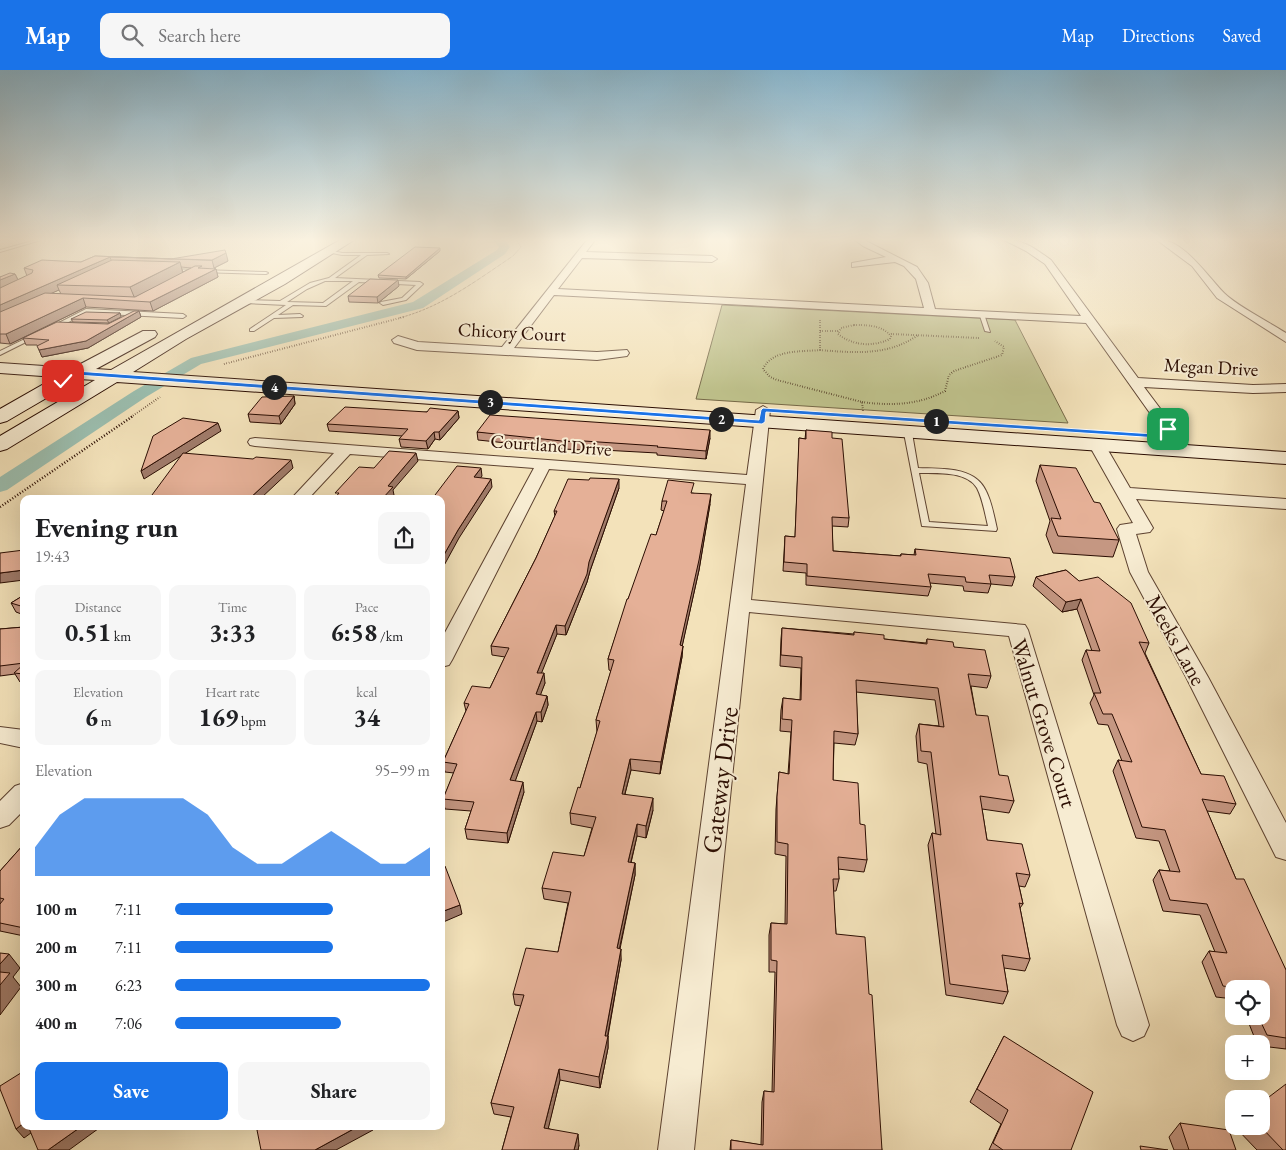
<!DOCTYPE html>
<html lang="en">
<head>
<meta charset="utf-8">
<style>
	:root { --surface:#fff; --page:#f6f6f6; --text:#202124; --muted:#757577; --accent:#1a73e8 }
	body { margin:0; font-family:"EB Garamond",serif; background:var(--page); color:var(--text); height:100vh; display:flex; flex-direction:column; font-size:19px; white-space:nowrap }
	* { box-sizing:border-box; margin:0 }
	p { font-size:16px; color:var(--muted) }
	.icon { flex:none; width:28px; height:28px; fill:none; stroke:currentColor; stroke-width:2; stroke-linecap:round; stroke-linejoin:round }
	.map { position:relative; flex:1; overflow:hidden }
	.details { position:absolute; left:20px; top:425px; width:425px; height:635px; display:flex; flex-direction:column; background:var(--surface); border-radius:10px; box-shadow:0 5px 20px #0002 }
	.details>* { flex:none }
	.fabs { position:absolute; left:1225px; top:910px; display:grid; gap:10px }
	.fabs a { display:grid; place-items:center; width:45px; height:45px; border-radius:10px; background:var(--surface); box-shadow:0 5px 20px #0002; font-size:25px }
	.pin { position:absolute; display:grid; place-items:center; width:42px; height:42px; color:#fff; margin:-21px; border-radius:10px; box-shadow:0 2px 8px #0006 }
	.km { position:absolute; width:25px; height:25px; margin:-12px; border-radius:50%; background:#222; color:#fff; font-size:14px; line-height:25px; text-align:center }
	.round { display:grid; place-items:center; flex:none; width:52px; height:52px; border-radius:10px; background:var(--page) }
	.headline { display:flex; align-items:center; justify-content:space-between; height:85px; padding:0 15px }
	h1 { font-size:28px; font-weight:700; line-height:38px }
	.figures { display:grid; grid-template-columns:repeat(3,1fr); gap:8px; height:85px; padding:5px 15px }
	.figures div { display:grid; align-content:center; border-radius:10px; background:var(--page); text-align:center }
	.figures b { font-size:25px; font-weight:700 }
	.figures small { font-size:14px; font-weight:400 }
	.figures p { font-size:14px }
	.chart { height:140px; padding:10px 15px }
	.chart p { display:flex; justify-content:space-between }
	.chart svg { width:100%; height:90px; margin-top:5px; fill:var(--accent); opacity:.7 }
	.primary-button { display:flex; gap:10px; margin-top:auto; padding:10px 15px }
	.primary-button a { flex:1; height:58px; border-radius:10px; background:var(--accent); color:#fff; font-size:20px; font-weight:700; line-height:58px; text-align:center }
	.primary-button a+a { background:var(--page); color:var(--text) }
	ul { padding:0 15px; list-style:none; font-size:16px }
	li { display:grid; grid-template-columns:80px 60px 1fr; align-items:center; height:38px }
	li i { height:12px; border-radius:6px; background:var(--accent) }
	header { display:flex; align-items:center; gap:30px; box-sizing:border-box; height:70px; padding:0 25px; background:var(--accent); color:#fff }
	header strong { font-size:24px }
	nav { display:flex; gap:28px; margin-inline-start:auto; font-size:18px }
	.search { width:350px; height:45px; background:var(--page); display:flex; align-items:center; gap:12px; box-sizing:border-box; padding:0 18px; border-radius:10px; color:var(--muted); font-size:19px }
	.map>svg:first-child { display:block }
	.green { fill:#bfc28c; stroke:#756847 }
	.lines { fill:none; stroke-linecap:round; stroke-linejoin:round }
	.canal { fill:#9bbeaf; fill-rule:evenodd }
	.lane-casing { stroke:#5d4230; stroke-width:2 }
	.street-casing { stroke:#5d4230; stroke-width:2 }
	.secondary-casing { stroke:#2b0d02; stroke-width:2 }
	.path-far2 { stroke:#2b0d02; stroke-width:1; stroke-dasharray:0.5 1; stroke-linecap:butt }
	.path-far1 { stroke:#2b0d02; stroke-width:2; stroke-dasharray:0.5 2; stroke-linecap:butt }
	.path { stroke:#2b0d02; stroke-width:2.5; stroke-dasharray:1 2; stroke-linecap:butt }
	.lane { fill:#f7ecd2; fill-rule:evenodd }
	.street { fill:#f7ecd2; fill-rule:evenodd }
	.secondary { fill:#f7ecd2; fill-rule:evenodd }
	.wall { fill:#c59782; stroke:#2b0d02; fill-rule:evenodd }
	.shaded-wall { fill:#a07b6a; stroke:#2b0d02 }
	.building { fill:#e5b097; stroke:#2b0d02 }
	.route { fill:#1a73e8; stroke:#fff }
	.labels { text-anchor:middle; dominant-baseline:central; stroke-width:4; stroke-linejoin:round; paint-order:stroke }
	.far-street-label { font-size:19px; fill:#2b0d02; stroke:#f7ecd2 }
	.street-label { font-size:22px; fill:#2b0d02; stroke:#f7ecd2 }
	.near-street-label { font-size:26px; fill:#2b0d02; stroke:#f7ecd2 }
</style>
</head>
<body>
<header>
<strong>Map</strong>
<div class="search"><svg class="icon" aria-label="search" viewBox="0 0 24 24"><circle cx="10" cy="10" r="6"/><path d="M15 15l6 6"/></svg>Search here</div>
<nav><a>Map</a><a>Directions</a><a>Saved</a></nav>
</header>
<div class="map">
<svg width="1286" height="1080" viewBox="0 0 1286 1080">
	<rect width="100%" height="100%" fill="#f3e2ba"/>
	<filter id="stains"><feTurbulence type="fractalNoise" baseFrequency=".004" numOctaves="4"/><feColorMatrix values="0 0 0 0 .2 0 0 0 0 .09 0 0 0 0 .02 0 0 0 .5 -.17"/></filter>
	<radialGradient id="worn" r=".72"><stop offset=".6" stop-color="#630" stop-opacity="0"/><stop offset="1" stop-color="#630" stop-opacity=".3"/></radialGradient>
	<polygon class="green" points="722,235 1015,250 1068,353 696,329"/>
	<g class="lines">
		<polygon class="canal" points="493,170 505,170 510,177 505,184 423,238 201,294 146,327 7,420 0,422 0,407 134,321 191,288 413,232 497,180 499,177"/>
		<defs>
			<g id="lane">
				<polygon points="36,170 41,170 0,182 0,180"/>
				<path d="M329 180 342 183H387L389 184 367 185 335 208 420 212 423 214 406 230 383 235 380 233 381 232 402 228 416 215 359 212 326 236 293 235 278 245 300 244 303 246 302 247 274 248 254 261H250V259L286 235 243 233 241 232V230L280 231 310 213 329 208 361 185H342L327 182ZM325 211H353L323 233 287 232 307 219Z"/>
				<polygon points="169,199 266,202 268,203 266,204 167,201"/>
				<polygon points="86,239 183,244 186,246 183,248 87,243 52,260 47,259"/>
				<polygon points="979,243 984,244 990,262 985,261"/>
				<polygon points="33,265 38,266 0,285 0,281"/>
				<path d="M905 361H911L912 363 918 398C941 399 975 396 986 421 992 433 994 446 997 459L996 461 922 456 904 363ZM919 403C937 403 967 401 977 418 983 430 985 444 988 456L929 452Z"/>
			</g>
			<g id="street">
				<path d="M587 170H595L586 182 712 186 717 189 712 192 582 188 558 219 924 238 916 209 904 196 895 192 852 197V193L886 187 863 176 855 170H864L917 197 928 213 935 239 1081 246 1045 194 1026 181 1004 170C1022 168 1037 180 1051 190L1138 308 1253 315 1286 314V322L1253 323 1144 317 1192 381 1189 384H1179L1086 253 554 225 514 278 597 282 627 280 629 283 627 286 597 290 417 280 394 273 392 270 398 266 418 272 502 277Z"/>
				<path d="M1157 170C1182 167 1208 207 1224 223 1237 236 1269 252 1286 263V272L1217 228 1192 196Z"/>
				<polygon points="763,336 770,340 751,530 1025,555 1028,560 1149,955 1144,966 1133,971 1122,966 1117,955 1009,566 749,542 694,1080 658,1080 746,414 549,399 452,590 449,595 441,597 441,570 534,398 350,384 308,429 291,429 334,383 255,376 250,375 248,372 250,369 255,368 747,405 756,340"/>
				<polygon points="1097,370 1102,372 1105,375 1130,418 1286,429 1286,439 1136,429 1153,458 1150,462 1136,464 1148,502 1208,607 1286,753 1286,790 1276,787 1186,607 1130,502 1117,459 1120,455 1133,453 1089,375 1092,372"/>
				<polygon points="0,657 24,660 24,678 0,673"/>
				<polygon points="24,713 24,740 9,755 0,758 0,731 15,716"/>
			</g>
			<polygon id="secondary" points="340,170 354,170 285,214 186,269 133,302 1286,382 1286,394 117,312 7,379 0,381 0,366 95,310 79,309 7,351 0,353 0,339 56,307 0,303 0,293 73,298 143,261 155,261 157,264 155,267 96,299 111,300"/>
		</defs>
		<use href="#lane" class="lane-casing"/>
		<use href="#street" class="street-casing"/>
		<use href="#secondary" class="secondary-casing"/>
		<path class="path-far2" d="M399 248C442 237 477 210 513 186L521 177 516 170"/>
		<g class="path-far1">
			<path d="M820 250V280C801 282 772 279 763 299L770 307 777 310 862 332 863 341"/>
			<path d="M854 255C867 255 882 255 891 266L890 269C873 277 853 276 838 264L841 258Z"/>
			<polyline points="820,261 838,261"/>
			<polyline points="891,264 979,268"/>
			<path d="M820 280C854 283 889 286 918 265"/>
			<polyline points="224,294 404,247"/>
			<path d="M862 332C891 336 919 335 945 321L949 305 954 301 1002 285 1004 277 995 271"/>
			<polyline points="131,347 160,327"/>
		</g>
		<polyline class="path" points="0,437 133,346"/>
		<use href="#lane" class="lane"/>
		<use href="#street" class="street"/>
		<use href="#secondary" class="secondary"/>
	</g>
	<g class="wall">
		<polygon points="440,181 406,209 379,208 378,205"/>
		<path d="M95 186 228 191 214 198 216 199 218 207 153 241 86 237 10 274 0 273V207L15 204 18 210 27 206 24 198 81 192ZM181 197 191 198 183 202ZM59 220 61 224 50 223Z"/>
		<polygon points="399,216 378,233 349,232 348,226"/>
		<polygon points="139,241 141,247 88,278 42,287 37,275 26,275 23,268 108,254"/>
		<polygon points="120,243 121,247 109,253 73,252 71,249"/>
		<polygon points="294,326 295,334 281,354 250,352 248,344"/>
		<polygon points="458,341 459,348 440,370 435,369 428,379 401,377 399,369 402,366 329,361 327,354 427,342"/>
		<polygon points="806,360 832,368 849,448 848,457 832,456 833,481 900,486 901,484 914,485 915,479 1015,507 1012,516 991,514 988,523 964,521 963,516 930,513 931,517 928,526 806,515 806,503 783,501 785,466 795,467 799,376 799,368 805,369"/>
		<polygon points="477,362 710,368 706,389 657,385 657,383 584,379 584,380 563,379 478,370"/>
		<polygon points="1040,395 1094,432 1119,470 1113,487 1053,483 1046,465 1050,451 1036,411"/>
		<polygon points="619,418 590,501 587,512 566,565 557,564 541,603 545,613 540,625 547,626 548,635 542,652 537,651 515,711 524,722 508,773 467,769 465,759 471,741 445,739 443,729 454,703 445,702 443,692 466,641 464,633 490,618 505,587 492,585 491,576 536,488 555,446 554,441"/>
		<polygon points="693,423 710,434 699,500 682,576 682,587 660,704 631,700 625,724 653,740 646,768 637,766 631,793 635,793 635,805 620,879 621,890 608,966 608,978 600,1018 560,1010 548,1058 579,1075 578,1080 502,1080 511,1047 494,1044 491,1033 521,936 515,935 513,924 558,882 568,833 544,829 542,818 584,786 592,758 571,754 570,743 580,718 597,662 596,650 611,601 609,600 608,589 628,529 656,465 664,441 661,440 662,431"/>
		<polygon points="1066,500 1149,573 1145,583 1201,704 1236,734 1230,744 1207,741 1236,809 1286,900 1286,979 1261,976 1261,974 1257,974 1246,946 1261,946 1261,919 1234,919 1234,929 1216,927 1202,892 1209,881 1215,882 1200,845 1163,841 1153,810 1159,800 1170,801 1159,771 1136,768 1113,701 1118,690 1122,691 1108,655 1098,654 1090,633 1094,625 1082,590 1086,580 1092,581 1077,539 1062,542 1033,516 1036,507"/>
		<polygon points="24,525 24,545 16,542 11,533"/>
		<polygon points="24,557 24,613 20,612 15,604 0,606 0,559"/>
		<polygon points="782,558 854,564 854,562 884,569 926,573 927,569 954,577 991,606 987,618 971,616 976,645 999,705 1014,731 1009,743 982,739 987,770 1030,805 1025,817 1019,816 1023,834 1020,838 1030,889 1025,901 1004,898 1008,922 1003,934 946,925 928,775 932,763 936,764 927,694 918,692 916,666 919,654 939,656 935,630 856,622 858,664 855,675 834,673 833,710 860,754 867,790 864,802 838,799 839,809 836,821 833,821 836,864 882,1080 730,1080 731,1070 761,1075 762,1032 764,1021 772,1022 775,902 769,902 769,865 771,853 785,854 786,786 775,784 776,739 779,702 788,704 791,662 780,661 781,640 783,628 800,630 801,598 780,596 781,569"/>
		<polygon points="24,774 24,866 0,861 0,801"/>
		<polygon points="1004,966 1071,1080 989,1080 1001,1054 970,1032"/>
		<polygon points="1180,1053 1236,1080 1174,1080 1169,1067"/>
		<polygon points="1236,1056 1261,1056 1286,1080 1257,1080 1235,1057"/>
	</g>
	<g class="shaded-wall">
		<polygon points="440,178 440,181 406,209 406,207"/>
		<polygon points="226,183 228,191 214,198 212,190"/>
		<polygon points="110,187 113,195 57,215 59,220 0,246 0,235"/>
		<polygon points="180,192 183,204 135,229 130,217"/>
		<polygon points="216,199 218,207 153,241 150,232"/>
		<polygon points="15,204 19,212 0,220 0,210"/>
		<polygon points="398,210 399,216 378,233 377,227"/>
		<polygon points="83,228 86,237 10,274 6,264"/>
		<polygon points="139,241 141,247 88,278 42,287 39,280 86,271"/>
		<polygon points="120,243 121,247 109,253 107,250"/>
		<polygon points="294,326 295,334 281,354 279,346"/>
		<polygon points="458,341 459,348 440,370 439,362"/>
		<polygon points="218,353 221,361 144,409 141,401"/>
		<polygon points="710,360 710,368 706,389 706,381"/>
		<polygon points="434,362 435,369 428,379 426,371"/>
		<polygon points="416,383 418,391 393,420 394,425 391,429 382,429 388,416"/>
		<polygon points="291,390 293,398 260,429 249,429"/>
		<polygon points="481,398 482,406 475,415 474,407"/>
		<polygon points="491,409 492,417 459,468 441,501 441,490 458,460"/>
		<polygon points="619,409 619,418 590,501 587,512 566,565 565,556"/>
		<polygon points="711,424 710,434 699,500 680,586 680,575"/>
		<polygon points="24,500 24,510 0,513 0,503"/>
		<polygon points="1081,529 1077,539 1062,542 1066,532"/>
		<polygon points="556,555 557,564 538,612 537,603"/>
		<polygon points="683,576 682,587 660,704 661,692"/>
		<polygon points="544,603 545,613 537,634 536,624"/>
		<polygon points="547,626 548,635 542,652 541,642"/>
		<polygon points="536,642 537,651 512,720 510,710"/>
		<polygon points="630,689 631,700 622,735 622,724"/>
		<polygon points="523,712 524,722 508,773 507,763"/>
		<polygon points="653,728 653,740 646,768 646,756"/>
		<polygon points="637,754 637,766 628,804 628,792"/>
		<polygon points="635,793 635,805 617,890 617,878"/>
		<polygon points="460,835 462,844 441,853 441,842"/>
		<polygon points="621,879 621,890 607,969 608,966 608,978 600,1018 599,1007 605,966"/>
		<polygon points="9,884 20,898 13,907 21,917 0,945 0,894"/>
		<polygon points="559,999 560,1010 546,1068 544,1058"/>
		<polygon points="24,1053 24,1056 31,1056 35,1060 24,1068 16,1059"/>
		<polygon points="82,1056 102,1056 69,1080 48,1080"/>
		<polygon points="359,1056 372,1056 373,1060 336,1080 315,1080"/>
		<polygon points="578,1064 579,1075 578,1080 574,1080"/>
	</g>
	<g class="building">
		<polygon points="415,177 440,178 406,207 378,205"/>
		<polygon points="225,180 226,183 212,190 110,187 0,235 0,218 32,203 33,200 24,198 42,190 81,192 95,186 171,189"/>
		<polygon points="112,190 180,192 130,217 57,215"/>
		<polygon points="195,196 202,196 198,198 216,199 150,232 83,228 6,264 0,264 0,242 45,223 135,227"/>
		<polygon points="10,203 15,204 0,210 0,207"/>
		<polygon points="370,209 398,210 377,227 348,226"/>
		<polygon points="134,241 139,241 86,271 39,280 37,276 49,270 23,268 57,252 108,254"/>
		<polygon points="86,242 120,243 107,250 71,249"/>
		<polygon points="294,326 279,346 248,344 262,327"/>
		<polygon points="345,337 427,342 430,338 458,341 439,362 434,362 426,371 399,369 408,359 327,354"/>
		<polygon points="490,345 710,360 706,381 657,377 658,376 584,371 583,372 562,371 477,362"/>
		<polygon points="183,348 218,353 141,401 153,366"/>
		<polygon points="806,360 832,362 832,368 842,369 849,448 832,447 833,481 901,486 901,484 916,485 915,479 1010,488 1015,507 989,505 991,514 966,512 965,507 928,504 931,517 807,506 807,494 784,492 785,466 795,467 799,368 806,369"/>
		<polygon points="389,381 416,383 388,416 393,417 382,429 334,429 339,423 335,423 359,397 374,398"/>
		<polygon points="183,383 253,389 256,387 291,390 249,429 149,429"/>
		<polygon points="1040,395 1076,398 1094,432 1100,433 1119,470 1058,466 1051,448 1061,449"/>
		<polygon points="457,396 481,398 474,407 491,409 458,460 441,490 441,429 432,429"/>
		<polygon points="590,408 619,409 589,492 587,504 565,556 556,555 537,603 544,603 536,624 547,626 541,642 536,642 510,710 523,712 507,763 465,759 474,732 443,729 457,694 443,692 469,634 464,633 472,616 490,618 509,578 491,576 536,488 557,441 554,441 568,409 589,410"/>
		<polygon points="668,410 694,413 691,423 711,424 699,490 680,575 683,576 661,692 630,689 622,724 653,728 646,756 637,754 628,792 635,793 617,878 621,879 605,966 608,966 599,1007 559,999 544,1058 578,1064 574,1080 502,1080 514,1037 491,1033 524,925 513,924 526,878 558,882 571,822 542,818 553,782 584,786 596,747 570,743 578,717 580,718 600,651 596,650 614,590 608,589 627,529 628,529 651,464 656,465 667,431 662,431"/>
		<polygon points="24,480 24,500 0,503 0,483"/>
		<polygon points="1066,500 1079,511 1098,507 1131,533 1149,573 1139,572 1201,704 1224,706 1236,734 1202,729 1236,809 1244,809 1286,900 1286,968 1267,965 1258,946 1261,946 1261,919 1244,919 1223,916 1209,881 1227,883 1207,834 1170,830 1159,800 1180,802 1165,760 1142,757 1118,690 1132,692 1112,644 1103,644 1094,623 1101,623 1086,580 1100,581 1081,529 1066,532 1036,507"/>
		<polygon points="24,525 24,537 11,533"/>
		<polygon points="24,557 24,593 0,596 0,559"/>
		<polygon points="782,558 854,565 854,562 884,565 884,569 927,574 927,569 953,572 954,577 985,580 991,606 968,604 976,645 988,646 999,705 1008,706 1014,731 980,726 987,770 1022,774 1030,805 1016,803 1023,834 1019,833 1030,889 1002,885 1008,922 950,914 932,763 941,765 931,682 921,681 919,654 944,657 938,618 856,610 858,664 834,661 833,710 858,713 860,754 865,755 867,790 838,787 839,809 833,809 836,864 865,867 869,924 872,925 882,1080 731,1080 731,1070 763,1075 764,1021 774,1022 777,891 771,890 771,853 787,854 788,774 777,772 777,727 779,702 789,704 792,650 782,649 783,628 801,630 802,587 781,585"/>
		<polygon points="24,594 24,604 14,603"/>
		<polygon points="24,774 24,858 0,853 0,834 4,829 0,828 0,801"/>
		<polygon points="445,796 460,835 441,842 441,798"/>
		<polygon points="0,883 9,884 0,894"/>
		<polygon points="0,902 10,903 0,915"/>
		<polygon points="1004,966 1093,1022 1071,1080 1003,1080 993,1073 1008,1040 977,1019"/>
		<polygon points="24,1001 24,1053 16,1059 0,1019 0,1016"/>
		<polygon points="1286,1014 1286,1080 1283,1080 1260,1056 1261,1056 1261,1033"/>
		<polygon points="1180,1053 1229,1060 1236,1080 1189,1080"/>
		<polygon points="28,1056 82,1056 48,1080 38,1080"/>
		<polygon points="264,1056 359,1056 315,1080 261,1080 257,1060"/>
		<polygon points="1140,1076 1168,1080 1141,1080"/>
	</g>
	<linearGradient id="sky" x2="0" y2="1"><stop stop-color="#89b8d1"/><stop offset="0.53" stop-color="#faf2e0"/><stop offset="1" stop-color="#faf2e0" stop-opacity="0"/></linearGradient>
	<rect width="1286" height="321" fill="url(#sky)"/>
	<polygon class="route" points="76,301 759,350 761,340 763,338 1169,365 1166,359 1168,357 1177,367 1174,369 766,342 765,352 762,354 77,305 65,312 60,311"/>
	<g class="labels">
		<g class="far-street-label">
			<text transform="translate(512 262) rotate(3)">Chicory Court</text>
			<text transform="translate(1211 297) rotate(3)">Megan Drive</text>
			<text transform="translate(551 375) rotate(4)">Courtland Drive</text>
		</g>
		<g class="street-label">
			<text transform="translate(1176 570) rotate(61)">Meeks Lane</text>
			<text transform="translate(1044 653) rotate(73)">Walnut Grove Court</text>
		</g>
		<g class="near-street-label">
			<text transform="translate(720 710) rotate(-83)">Gateway Drive</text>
		</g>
	</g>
	<rect width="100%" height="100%" filter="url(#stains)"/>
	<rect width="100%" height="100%" fill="url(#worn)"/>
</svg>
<div class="fabs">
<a><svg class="icon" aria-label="locate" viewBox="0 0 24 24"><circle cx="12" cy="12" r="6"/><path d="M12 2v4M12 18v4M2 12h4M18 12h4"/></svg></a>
<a>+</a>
<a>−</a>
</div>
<div class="pin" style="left:1168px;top:359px;background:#1e9e55"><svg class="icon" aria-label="arrive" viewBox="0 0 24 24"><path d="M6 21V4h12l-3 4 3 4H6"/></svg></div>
<div class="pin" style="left:63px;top:311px;background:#d93025"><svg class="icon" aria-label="check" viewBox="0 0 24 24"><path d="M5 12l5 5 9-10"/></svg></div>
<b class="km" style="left:936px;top:351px">1</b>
<b class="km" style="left:721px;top:349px">2</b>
<b class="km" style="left:490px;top:332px">3</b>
<b class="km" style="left:274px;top:317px">4</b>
<section class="details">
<div class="headline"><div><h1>Evening run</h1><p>19:43</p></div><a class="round"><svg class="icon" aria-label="share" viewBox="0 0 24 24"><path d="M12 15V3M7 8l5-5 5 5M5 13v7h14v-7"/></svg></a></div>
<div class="figures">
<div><p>Distance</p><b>0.51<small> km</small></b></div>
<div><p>Time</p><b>3:33</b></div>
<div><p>Pace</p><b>6:58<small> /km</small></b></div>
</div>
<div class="figures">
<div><p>Elevation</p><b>6<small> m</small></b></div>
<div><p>Heart rate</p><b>169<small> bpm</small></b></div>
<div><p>kcal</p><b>34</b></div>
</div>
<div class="chart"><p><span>Elevation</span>95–99 m</p>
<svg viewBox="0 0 160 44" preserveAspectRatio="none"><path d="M0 44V30L10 14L20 6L30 6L40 6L50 6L60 6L70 14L80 30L90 38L100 38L110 30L120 22L130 30L140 38L150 38L160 30V44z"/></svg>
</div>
<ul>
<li><b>100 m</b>7:11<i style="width:62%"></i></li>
<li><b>200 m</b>7:11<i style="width:62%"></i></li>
<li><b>300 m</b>6:23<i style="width:100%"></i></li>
<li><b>400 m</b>7:06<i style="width:65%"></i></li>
</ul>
<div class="primary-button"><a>Save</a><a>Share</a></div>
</section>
</div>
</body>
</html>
